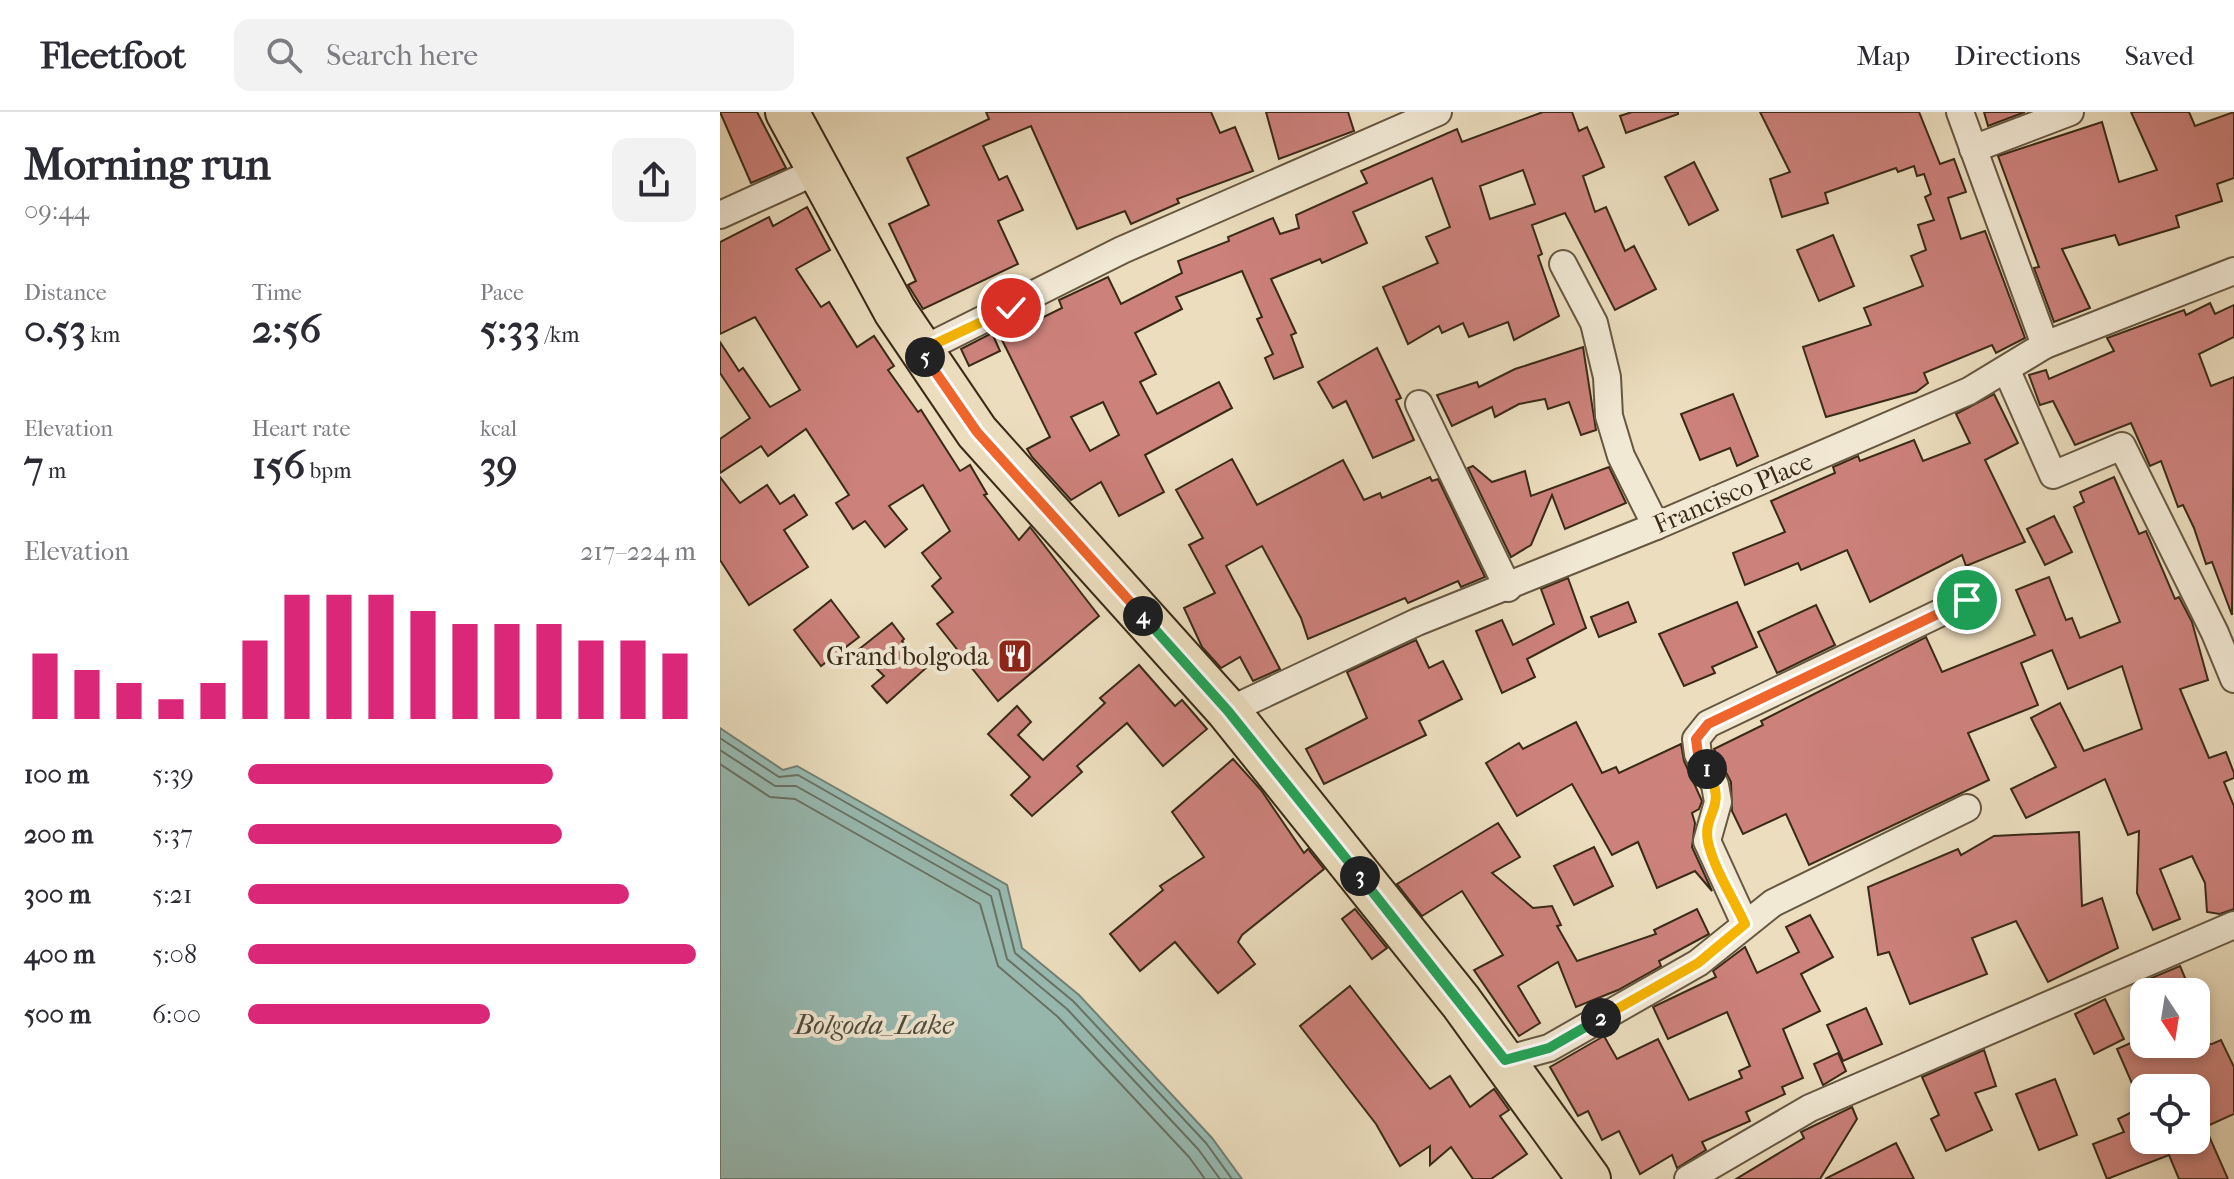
<!DOCTYPE html>
<html lang="en">
<head>
<meta charset="utf-8">
<style>
	:root { --surface:#fff; --page:#f2f2f3; --text:#2b2b33; --muted:#7c7c81; --line:#e1e1e2; --accent:#db2777 }
	body { margin:0; font-family:"IM FELL French Canon",serif; background:var(--page); color:var(--text); height:100vh; display:flex; flex-direction:column; font-size:30px; white-space:nowrap }
	* { box-sizing:border-box; margin:0 }
	p { font-size:26px; color:var(--muted) }
	.icon { flex:none; width:44px; height:44px; fill:none; stroke:currentColor; stroke-width:2; stroke-linecap:round; stroke-linejoin:round }
	.map { position:relative; flex:1; overflow:hidden }
	.side { display:flex; flex-direction:column; background:var(--surface); width:720px }
	.side>* { flex:none }
	.needle { width:52px; rotate:168deg }
	.tools { position:absolute; left:1410px; top:866px; display:grid; gap:16px }
	.tools a { display:grid; place-items:center; width:80px; height:80px; border-radius:16px; background:var(--surface); box-shadow:0 4px 12px #0003; font-size:40px }
	.pin { position:absolute; display:grid; place-items:center; width:68px; height:68px; color:#fff; margin:-34px; border:4px solid #fff; border-radius:50%; box-shadow:0 2px 8px #0007 }
	.km { position:absolute; width:40px; height:40px; margin:-20px; border-radius:50%; background:#222; color:#fff; font-size:22px; line-height:40px; text-align:center }
	.round { display:grid; place-items:center; flex:none; width:84px; height:84px; border-radius:16px; background:var(--page) }
	.headline { display:flex; align-items:center; justify-content:space-between; height:136px; padding:0 24px }
	h1 { font-size:44px; font-weight:700; line-height:60px }
	.metrics { display:grid; grid-template-columns:repeat(3,1fr); gap:12px; height:136px; padding:8px 24px }
	.metrics div { display:grid; align-content:center }
	.metrics b { font-size:40px; font-weight:700 }
	.metrics small { font-size:22px; font-weight:400 }
	.metrics p { font-size:22px }
	.chart { height:224px; padding:16px 24px }
	.chart p { display:flex; justify-content:space-between }
	.chart svg { width:100%; height:144px; margin-top:8px; stroke:var(--accent); stroke-width:6 }
	ul { padding:0 24px; list-style:none; font-size:26px }
	li { display:grid; grid-template-columns:128px 96px 1fr; align-items:center; height:60px }
	li i { height:20px; border-radius:10px; background:var(--accent) }
	header { display:flex; align-items:center; gap:48px; box-sizing:border-box; height:112px; padding:0 40px; background:var(--surface); border-bottom:2px solid var(--line) }
	header strong { font-size:38px }
	nav { display:flex; gap:44px; margin-inline-start:auto; font-size:28px }
	.search { width:560px; height:72px; background:var(--page); display:flex; align-items:center; gap:20px; box-sizing:border-box; padding:0 28px; border-radius:16px; color:var(--muted); font-size:30px }
	main { display:flex; flex:1; min-height:0 }
	.map>svg:first-child { display:block }
	.water { fill:#98bbb3; stroke:#728175; stroke-width:2 }
	.lines { fill:none; stroke-linecap:round; stroke-linejoin:round }
	.shore { stroke:#687265; stroke-width:2 }
	.building { fill:#cc817b; stroke:#392a17; stroke-width:2; fill-rule:evenodd }
	.minor-casing { stroke:#665741; stroke-width:30 }
	.primary-casing { stroke:#392a17; stroke-width:46 }
	.minor { stroke:#f2e9d5; stroke-width:26 }
	.primary { stroke:#ebddbe; stroke-width:42 }
	.split-1-casing { stroke:#fff; stroke-width:16 }
	.split-2-casing { stroke:#fff; stroke-width:16 }
	.split-3-casing { stroke:#fff; stroke-width:16 }
	.split-4-casing { stroke:#fff; stroke-width:16 }
	.split-5-casing { stroke:#fff; stroke-width:16 }
	.split-6-casing { stroke:#fff; stroke-width:16 }
	.split-1 { stroke:#f0652b; stroke-width:10 }
	.split-2 { stroke:#f5b400; stroke-width:10 }
	.split-3 { stroke:#22a559; stroke-width:10 }
	.split-4 { stroke:#22a559; stroke-width:10 }
	.split-5 { stroke:#f0652b; stroke-width:10 }
	.split-6 { stroke:#f5b400; stroke-width:10 }
	.labels { text-anchor:middle; dominant-baseline:central; stroke-width:8; stroke-linejoin:round; paint-order:stroke }
	.street-label { font-size:26px; fill:#392a17; stroke:#f2e9d5 }
	.poi-label { font-size:26px; fill:#392a17; stroke:#f2e9d5; text-anchor:end }
	.water-label { font-size:28px; font-style:italic; fill:#514e3e; stroke:#f2e9d5 }
</style>
</head>
<body>
<header>
<strong>Fleetfoot</strong>
<div class="search"><svg class="icon" aria-label="search" viewBox="0 0 24 24"><circle cx="10" cy="10" r="6"/><path d="M15 15l6 6"/></svg>Search here</div>
<nav><a>Map</a><a>Directions</a><a>Saved</a></nav>
</header>
<main>
<section class="side">
<div class="headline"><div><h1>Morning run</h1><p>09:44</p></div><a class="round"><svg class="icon" aria-label="share" viewBox="0 0 24 24"><path d="M12 15V3M7 8l5-5 5 5M5 13v7h14v-7"/></svg></a></div>
<div class="metrics">
<div><p>Distance</p><b>0.53<small> km</small></b></div>
<div><p>Time</p><b>2:56</b></div>
<div><p>Pace</p><b>5:33<small> /km</small></b></div>
</div>
<div class="metrics">
<div><p>Elevation</p><b>7<small> m</small></b></div>
<div><p>Heart rate</p><b>156<small> bpm</small></b></div>
<div><p>kcal</p><b>39</b></div>
</div>
<div class="chart"><p><span>Elevation</span>217–224 m</p>
<svg viewBox="0 0 160 44" preserveAspectRatio="none"><path d="M5 44V24M15 44V29M25 44V33M35 44V38M45 44V33M55 44V20M65 44V6M75 44V6M85 44V6M95 44V11M105 44V15M115 44V15M125 44V15M135 44V20M145 44V20M155 44V24"/></svg>
</div>
<ul>
<li><b>100 m</b>5:39<i style="width:68%"></i></li>
<li><b>200 m</b>5:37<i style="width:70%"></i></li>
<li><b>300 m</b>5:21<i style="width:85%"></i></li>
<li><b>400 m</b>5:08<i style="width:100%"></i></li>
<li><b>500 m</b>6:00<i style="width:54%"></i></li>
</ul>
</section>
<div class="map">
<svg width="1514" height="1067" viewBox="0 0 1514 1067">
	<rect width="100%" height="100%" fill="#ebddbe"/>
	<filter id="stains"><feTurbulence type="fractalNoise" baseFrequency=".0025" numOctaves="4"/><feColorMatrix values="0 0 0 0 .2 0 0 0 0 .09 0 0 0 0 .02 0 0 0 .5 -.17"/></filter>
	<radialGradient id="worn" r=".72"><stop offset=".6" stop-color="#630" stop-opacity="0"/><stop offset="1" stop-color="#630" stop-opacity=".3"/></radialGradient>
	<polygon class="water" points="0,616 63,658 77,654 287,773 302,836 359,883 492,1026 522,1067 0,1067"/>
	<g class="lines">
		<g class="shore">
			<polyline points="0,626 59,665 78,663 279,778 295,841 353,889 486,1031 512,1067"/>
			<polyline points="0,638 55,674 76,674 271,784 287,847 347,897 478,1037 500,1067"/>
			<polyline points="0,652 50,685 75,687 260,792 278,854 338,905 469,1045 485,1067"/>
		</g>
	</g>
	<g class="building">
		<polygon points="0,0 37,0 66,56 31,71"/>
		<polygon points="266,0 491,0 500,21 515,15 533,59 457,87 459,91 411,112 405,99 357,117 311,14 263,34 279,68 287,64 303,98 278,109 298,152 203,197 188,173 196,169 169,112 209,93 187,46 269,7"/>
		<polygon points="546,0 628,0 634,19 559,47"/>
		<path d="M823 0H852L859 19 867 15 884 55 863 64 875 100 886 95 905 139 914 134 936 177 895 198 845 101 812 113 822 142 818 144 839 204 794 228 788 210 749 225 743 211 722 221 719 214 688 232 663 175 718 151 706 125 730 115 712 66 633 100 647 131 602 151 600 147 551 167 576 221 571 223 583 255 554 267 545 246 553 242 537 207 542 205 522 159 456 185 462 197 415 221 436 262 420 270 437 302 499 270 512 296 425 343 444 380 399 404 381 370 351 388 312 345 307 337 330 325 281 226 342 196 339 188 388 165 401 192 462 161 458 149 509 129 508 125 553 106 560 122 579 116 576 103 647 71 641 59 737 17 742 30ZM803 58 815 92 770 107 760 74ZM383 290 399 323 370 339 351 305Z"/>
		<polygon points="912,0 958,0 958,2 906,21 900,4"/>
		<polygon points="1040,0 1199,0 1220,52 1234,47 1246,80 1228,86 1241,127 1265,119 1305,226 1276,241 1272,233 1204,261 1208,271 1196,280 1106,305 1083,235 1151,213 1144,196 1203,174 1191,144 1206,138 1198,113 1214,108 1205,85 1211,82 1204,62 1197,64 1194,54 1178,60 1176,56 1105,81 1108,91 1062,105 1050,67 1070,60"/>
		<polygon points="1264,0 1305,0 1268,14"/>
		<polygon points="1411,0 1469,0 1475,14 1514,0 1514,66 1497,72 1502,89 1456,104 1459,115 1399,133 1395,123 1342,137 1370,196 1334,210 1314,156 1319,155 1278,44 1382,10 1399,70 1437,58"/>
		<polygon points="974,50 998,98 969,113 945,65"/>
		<polygon points="87,95 110,138 76,157 101,195 109,190 137,235 154,224 174,254 168,258 198,300 201,298 240,359 250,353 267,382 264,383 299,428 310,415 379,504 278,589 217,512 233,500 212,474 221,466 202,441 230,419 203,373 169,394 187,417 165,435 145,409 133,417 116,391 129,383 86,317 48,344 41,334 0,361 0,327 30,306 0,261 0,230 19,259 23,256 50,295 80,278 35,205 0,222 0,130 49,105 53,114"/>
		<polygon points="1113,123 1134,174 1099,189 1077,138"/>
		<polygon points="1490,191 1495,202 1514,193 1514,225 1479,242 1491,274 1514,265 1512,503 1492,450 1486,452 1474,416 1463,393 1458,395 1441,349 1430,354 1411,311 1355,333 1333,289 1320,293 1309,263 1326,258 1329,267 1394,239 1387,226 1464,198 1466,203"/>
		<polygon points="272,221 280,239 249,254 241,237"/>
		<polygon points="863,235 876,318 861,323 849,290 828,297 825,287 799,292 775,305 772,295 732,314 717,283 757,270 759,275 795,257"/>
		<polygon points="657,236 681,286 676,288 694,328 653,346 626,289 613,296 598,270"/>
		<polygon points="1013,282 1038,344 1017,354 1010,336 980,348 961,302"/>
		<polygon points="1274,282 1298,331 1265,348 1305,430 1246,454 1242,443 1150,490 1127,438 1081,458 1078,451 1025,473 1013,441 1065,420 1051,389 1115,361 1113,355 1138,344 1140,349 1194,328 1203,349 1250,331 1236,302"/>
		<polygon points="512,347 537,393 623,348 644,388 660,381 662,386 710,365 712,369 718,367 765,465 741,475 738,469 688,491 685,486 588,527 581,506 542,434 506,454 560,557 533,569 520,545 501,556 482,535 464,496 495,481 469,433 483,426 456,378"/>
		<polygon points="753,354 772,370 805,359 811,384 889,355 906,391 845,417 832,383 811,433 791,445 748,356"/>
		<polygon points="0,365 20,391 47,373 60,392 74,383 87,403 64,418 88,455 29,493 0,448"/>
		<polygon points="1394,365 1419,422 1426,419 1455,487 1459,485 1472,510 1488,568 1460,577 1489,646 1506,640 1514,661 1514,666 1504,670 1514,694 1514,797 1500,802 1487,800 1485,771 1472,744 1440,757 1460,807 1433,818 1417,781 1419,719 1408,723 1385,667 1306,706 1291,677 1336,655 1311,606 1340,591 1364,639 1422,617 1402,554 1348,577 1332,538 1301,551 1318,593 1248,621 1269,668 1089,753 1066,702 1023,722 1012,699 1011,670 994,637 1043,613 1041,609 1206,525 1222,560 1315,523 1296,478 1329,465 1346,508 1352,506 1360,526 1400,510 1354,395 1364,390 1360,380"/>
		<polygon points="1334,404 1352,440 1325,453 1307,417"/>
		<polygon points="848,466 866,516 807,547 815,565 782,581 756,519 782,508 793,533 834,512 821,477"/>
		<polygon points="111,488 139,525 101,554 74,518"/>
		<polygon points="908,490 916,510 879,525 871,505"/>
		<polygon points="1017,490 1037,535 992,555 995,561 964,574 939,522"/>
		<polygon points="1096,493 1115,533 1057,561 1038,520"/>
		<polygon points="172,511 184,527 182,529 206,556 167,591 152,574 164,564 138,538"/>
		<polygon points="696,528 709,556 723,549 742,587 699,609 706,623 604,672 586,637 647,606 627,560"/>
		<polygon points="419,553 455,594 462,588 487,617 443,654 407,611 357,654 362,660 312,704 291,683 310,665 268,622 297,594 311,610 298,623 323,648 385,591 380,586"/>
		<polygon points="856,610 882,661 896,655 899,661 961,632 964,649 982,689 979,697 972,701 975,711 972,735 992,779 975,759 937,776 918,730 892,743 852,672 797,704 766,651 799,631 803,637"/>
		<polygon points="513,647 541,678 584,741 588,737 604,757 522,823 518,830 535,852 498,881 455,830 420,859 390,822 443,778 440,774 484,745 452,700"/>
		<polygon points="778,711 800,745 772,761 813,796 832,794 841,813 837,814 857,849 936,822 934,818 977,797 989,822 939,849 941,854 898,878 856,895 838,850 798,874 820,911 799,924 754,858 783,843 742,779 702,804 677,772"/>
		<polygon points="1359,720 1362,794 1382,786 1398,836 1328,870 1296,809 1252,826 1267,862 1190,892 1169,840 1158,843 1148,775 1238,737 1241,743 1274,724"/>
		<polygon points="874,735 893,774 854,793 834,754"/>
		<polygon points="635,797 667,836 652,847 622,807"/>
		<polygon points="1090,803 1113,845 1081,862 1100,899 1063,917 1083,966 1062,975 1065,982 1026,1000 1030,1009 982,1030 986,1038 957,1056 952,1043 920,1062 899,1019 882,1028 868,999 858,1004 830,955 884,924 897,947 938,927 969,988 1022,966 1019,959 1030,954 1007,900 948,927 933,895 996,865 993,859 1025,835 1037,861 1079,840 1066,815"/>
		<polygon points="1460,854 1471,880 1434,880 1429,867"/>
		<polygon points="630,874 710,977 730,964 750,995 774,977 789,998 780,1004 807,1042 771,1067 753,1067 731,1035 710,1053 710,1034 680,1054 656,1012 580,914"/>
		<polygon points="1385,887 1404,927 1374,942 1355,902"/>
		<polygon points="1146,896 1162,932 1123,949 1107,913"/>
		<polygon points="1424,925 1424,932 1492,932 1501,928 1514,955 1514,1002 1485,1015 1508,1067 1459,1067 1449,1043 1387,1067 1373,1032 1404,1020 1398,1007 1414,999 1424,1028 1476,1028 1476,976 1414,976 1397,937"/>
		<polygon points="1264,938 1276,974 1255,981 1272,1018 1226,1039 1211,1007 1219,1003 1202,965"/>
		<polygon points="1118,941 1126,959 1103,973 1094,952"/>
		<polygon points="1335,967 1357,1023 1319,1038 1296,982"/>
		<polygon points="1132,995 1137,1007 1100,1067 1016,1067 1084,1026 1081,1020"/>
		<polygon points="1176,1031 1194,1067 1105,1067"/>
	</g>
	<g class="lines">
		<defs>
			<g id="minor">
				<polyline points="1240,0 1325,233"/>
				<polyline points="1253,37 1350,0"/>
				<polyline points="0,103 97,59"/>
				<polyline points="843,152 874,211 887,265 889,304 901,344 936,414"/>
				<polyline points="200,239 402,138 718,0"/>
				<polyline points="1287,259 1333,363 1402,334 1495,521 1514,567"/>
				<polyline points="699,292 788,476"/>
				<polyline points="508,599 697,510 936,414 1249,279 1325,233 1514,159"/>
				<polyline points="1025,812 987,729 998,690 995,673 978,642 976,627 988,612 1247,488"/>
				<polyline points="785,948 829,936 978,851 1053,791 1247,696"/>
				<polyline points="968,1067 1090,996 1514,813"/>
			</g>
			<polyline id="primary" points="67,0 175,199 257,320 508,599 741,890 869,1067"/>
		</defs>
		<use href="#minor" class="minor-casing"/>
		<use href="#primary" class="primary-casing"/>
		<use href="#minor" class="minor"/>
		<use href="#primary" class="primary"/>
	</g>
	<g class="lines">
		<defs>
			<polyline id="split-1" points="987,657 978,642 976,627 988,612 1247,488"/>
			<path id="split-2" d="M881 906 978 851 1025 812C1013 786 994 757 988 730 982 700 1009 697 987 657"/>
			<polyline id="split-3" points="640,764 785,948 829,936 881,906"/>
			<polyline id="split-4" points="423,504 508,599 640,764"/>
			<polyline id="split-5" points="205,245 257,320 423,504"/>
			<polyline id="split-6" points="205,245 200,239 291,196"/>
		</defs>
		<use href="#split-1" class="split-1-casing"/>
		<use href="#split-2" class="split-2-casing"/>
		<use href="#split-3" class="split-3-casing"/>
		<use href="#split-4" class="split-4-casing"/>
		<use href="#split-5" class="split-5-casing"/>
		<use href="#split-6" class="split-6-casing"/>
		<use href="#split-1" class="split-1"/>
		<use href="#split-2" class="split-2"/>
		<use href="#split-3" class="split-3"/>
		<use href="#split-4" class="split-4"/>
		<use href="#split-5" class="split-5"/>
		<use href="#split-6" class="split-6"/>
	</g>
	<defs>
		<symbol id="restaurant-square" viewBox="-11 -11 22 22"><rect x="-9" y="-9" width="18" height="18" rx="4" fill="#8f2418" stroke="#f2e9d5"/><path d="M-5-6h1v4h1v-4h1v4h1v-4h1v5L-1.5 .5V6h-2V.5L-5-1ZM5-6V6H3V1.5H1.5Q1.5-4 5-6Z" fill="#fff"/></symbol>
	</defs>
	<g fill-rule="evenodd">
		<use href="#restaurant-square" x="275" y="524" width="40" height="40"/>
	</g>
	<g class="labels">
		<g class="street-label">
			<text transform="translate(1013 381) rotate(-23)">Francisco Place</text>
		</g>
		<g class="poi-label">
			<text x="269" y="544">Grand bolgoda</text>
		</g>
		<g class="water-label">
			<text x="154" y="912">Bolgoda_Lake</text>
		</g>
	</g>
	<rect width="100%" height="100%" filter="url(#stains)"/>
	<rect width="100%" height="100%" fill="url(#worn)"/>
</svg>
<div class="tools">
<a><svg class="needle" viewBox="-14 -14 28 28"><path d="M0-13l5 13h-10z" fill="#e53935"/><path d="M0 13l5-13h-10z" fill="#7c7c81"/></svg></a>
<a><svg class="icon" aria-label="locate" viewBox="0 0 24 24"><circle cx="12" cy="12" r="6"/><path d="M12 2v4M12 18v4M2 12h4M18 12h4"/></svg></a>
</div>
<div class="pin" style="left:1247px;top:488px;background:#1e9e55"><svg class="icon" aria-label="arrive" viewBox="0 0 24 24"><path d="M6 21V4h12l-3 4 3 4H6"/></svg></div>
<div class="pin" style="left:291px;top:196px;background:#d93025"><svg class="icon" aria-label="check" viewBox="0 0 24 24"><path d="M5 12l5 5 9-10"/></svg></div>
<b class="km" style="left:987px;top:657px">1</b>
<b class="km" style="left:881px;top:906px">2</b>
<b class="km" style="left:640px;top:764px">3</b>
<b class="km" style="left:423px;top:504px">4</b>
<b class="km" style="left:205px;top:245px">5</b>
</div>
</main>
</body>
</html>
